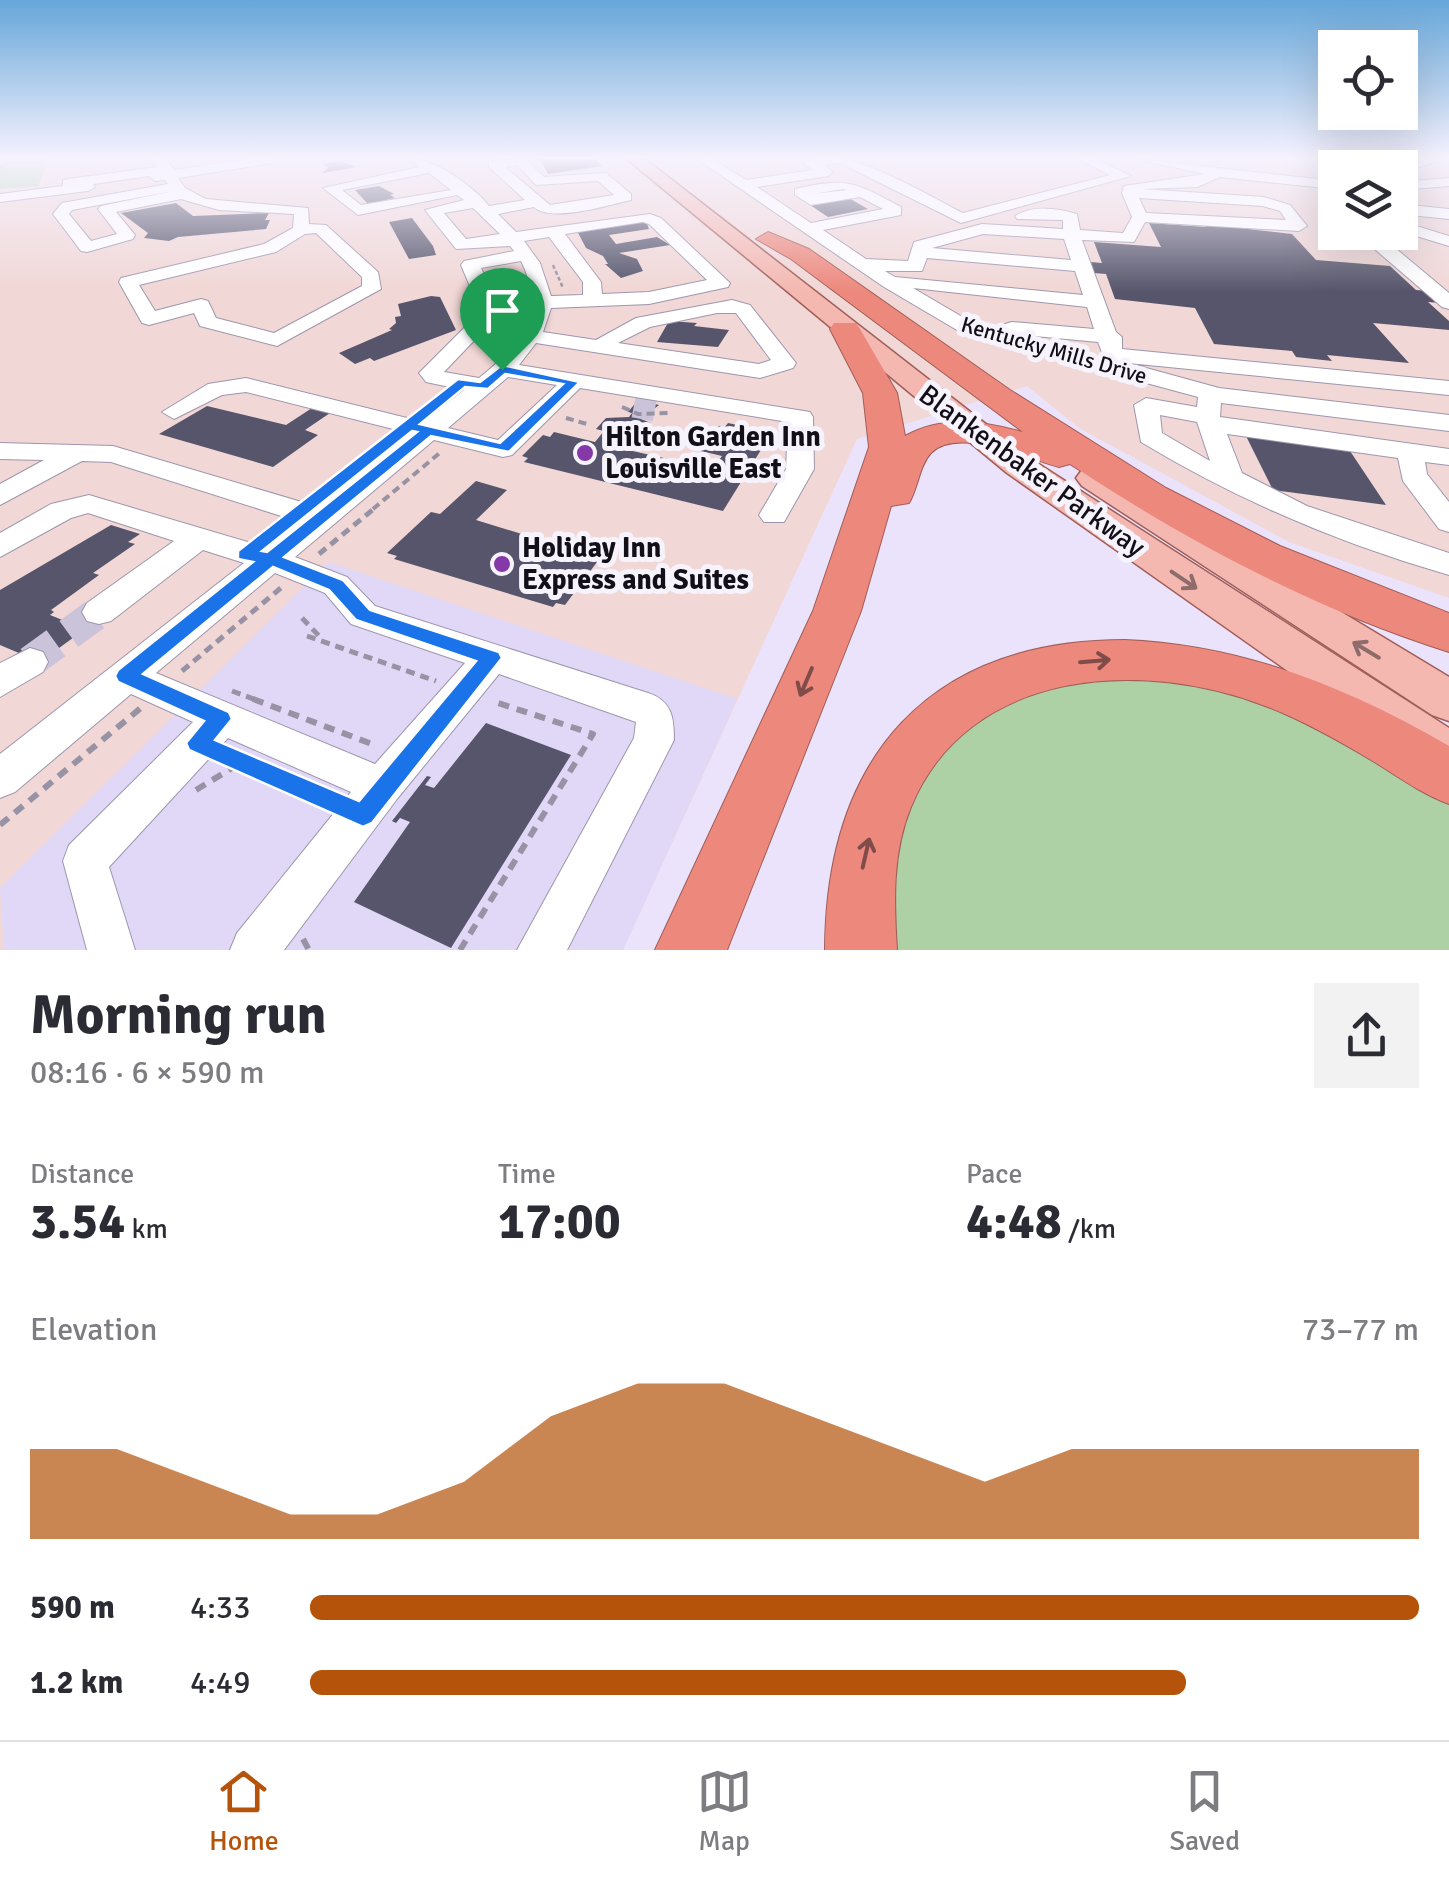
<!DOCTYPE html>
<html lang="en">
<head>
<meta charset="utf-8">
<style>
	:root { --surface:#fff; --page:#f2f2f3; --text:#2b2b33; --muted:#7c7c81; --line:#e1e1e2; --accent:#b45309 }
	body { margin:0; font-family:Signika,sans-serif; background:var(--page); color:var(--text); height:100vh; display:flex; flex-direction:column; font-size:38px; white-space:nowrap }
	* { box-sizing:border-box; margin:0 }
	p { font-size:32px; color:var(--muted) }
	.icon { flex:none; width:55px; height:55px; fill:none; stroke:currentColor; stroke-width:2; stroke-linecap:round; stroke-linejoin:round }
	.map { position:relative; height:950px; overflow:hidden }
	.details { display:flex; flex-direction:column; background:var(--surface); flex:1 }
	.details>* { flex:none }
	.buttons { position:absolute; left:1318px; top:30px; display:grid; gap:20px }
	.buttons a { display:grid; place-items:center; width:100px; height:100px; border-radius:0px; background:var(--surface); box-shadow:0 10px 40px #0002; font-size:50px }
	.pin { position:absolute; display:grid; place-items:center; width:85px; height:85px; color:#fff; margin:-102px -42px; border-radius:50% 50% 50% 0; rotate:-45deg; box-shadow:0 0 10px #0007 }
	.pin .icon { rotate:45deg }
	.round { display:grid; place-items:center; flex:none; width:105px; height:105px; border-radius:0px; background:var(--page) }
	.summary { display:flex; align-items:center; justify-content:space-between; height:170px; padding:0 30px }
	h1 { font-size:55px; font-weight:700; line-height:75px }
	.metrics { display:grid; grid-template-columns:repeat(3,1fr); gap:15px; height:170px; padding:10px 30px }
	.metrics div { display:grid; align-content:center }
	.metrics b { font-size:50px; font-weight:700 }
	.metrics small { font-size:28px; font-weight:400 }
	.metrics p { font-size:28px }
	.chart { height:280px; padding:20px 30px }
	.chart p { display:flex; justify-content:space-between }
	.chart svg { width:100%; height:180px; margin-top:10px; fill:var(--accent); opacity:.7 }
	ul { padding:0 30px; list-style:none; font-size:32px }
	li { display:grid; grid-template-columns:160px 120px 1fr; align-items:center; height:75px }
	li i { height:25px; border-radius:12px; background:var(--accent) }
	.menu { display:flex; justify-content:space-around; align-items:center; height:140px; border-top:2px solid var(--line); background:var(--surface); font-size:28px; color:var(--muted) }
	.menu a { display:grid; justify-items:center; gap:5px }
	.menu .current { color:var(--accent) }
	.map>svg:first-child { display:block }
	.industrial { fill:#f1d7d5; fill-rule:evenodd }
	.built { fill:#e1d7f7 }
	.green { fill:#add1a5 }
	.building { fill:#56556b }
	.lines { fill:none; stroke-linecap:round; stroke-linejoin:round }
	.minor-tunnel-far1 { stroke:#cac3da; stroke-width:25; stroke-dasharray:25 12; stroke-linecap:butt }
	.minor-tunnel { stroke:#cac3da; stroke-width:32; stroke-dasharray:32 16; stroke-linecap:butt }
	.minor-casing { stroke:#9e96ad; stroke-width:2 }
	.major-casing { stroke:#a05e59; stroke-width:3 }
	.highway-casing { stroke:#a05e59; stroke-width:2 }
	.path-far3 { stroke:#9892a5; stroke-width:2.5; stroke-dasharray:4 2.5; stroke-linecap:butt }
	.path-far2 { stroke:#9892a5; stroke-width:4; stroke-dasharray:8 5; stroke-linecap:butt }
	.path-far1 { stroke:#9892a5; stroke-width:5; stroke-dasharray:9 6; stroke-linecap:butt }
	.path { stroke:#9892a5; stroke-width:6; stroke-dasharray:11 8; stroke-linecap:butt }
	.minor { fill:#fff; fill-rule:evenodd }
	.major { fill:#f4b8b0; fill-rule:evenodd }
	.highway { fill:#ed887c; fill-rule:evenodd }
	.oneway { stroke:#8e6c6b }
	.oneway2 { stroke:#804c4a }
	.route { fill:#1a73e8; stroke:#fff; stroke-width:2.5; fill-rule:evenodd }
	.poi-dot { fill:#8538a8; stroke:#f6f3fd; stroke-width:4 }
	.labels { text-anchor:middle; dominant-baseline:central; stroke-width:10; stroke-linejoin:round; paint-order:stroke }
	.far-street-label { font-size:22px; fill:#120f17; stroke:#f6f3fd }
	.poi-label { font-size:28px; font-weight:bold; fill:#120f17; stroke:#f6f3fd; text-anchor:start }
	.street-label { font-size:28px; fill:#120f17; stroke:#f6f3fd }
</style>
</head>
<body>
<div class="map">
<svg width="1449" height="950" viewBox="0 0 1449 950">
	<rect width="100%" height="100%" fill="#ebe3fc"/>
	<path class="industrial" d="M0 159H1449V598L1289 542 1079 428 1027 386 857 439 623 950H0ZM1335 168H1400V232H1335Z"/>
	<polygon class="built" points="329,562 737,699 623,950 4,950 0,888"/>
	<g class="green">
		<polygon points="0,159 50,159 38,186 0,189"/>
		<polygon points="1108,674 1241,690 1449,790 1449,950 885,950 889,855 930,758 1005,697"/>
	</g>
	<g class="building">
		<polygon points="540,159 594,159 602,166 548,174"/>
		<polygon points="1322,159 1390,159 1378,166 1368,164 1361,168 1315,162"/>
		<polygon points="340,161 357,167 322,173 328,168 323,164"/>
		<polygon points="379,186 394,194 390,195 395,198 368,204 355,190"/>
		<polygon points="847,197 868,209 828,217 807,203"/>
		<polygon points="176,203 193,216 269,213 265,220 270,220 266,229 178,237 169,241 144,238 148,233 121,213"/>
		<polygon points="412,218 433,246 436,255 409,259 389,222"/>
		<polygon points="646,221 649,229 609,235 616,244 657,237 670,245 619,253 637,259 643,271 621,278 605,264 608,264 603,256 586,248 576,229"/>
		<polygon points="1149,223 1206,227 1204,224 1292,234 1316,260 1390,266 1416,290 1428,291 1442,303 1428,302 1449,321 1449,330 1373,323 1409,363 1327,355 1332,361 1296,357 1292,351 1214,344 1195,308 1115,299 1106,274 1094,273 1091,262 1102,263 1094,242 1161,247"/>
		<polygon points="431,296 440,297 456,330 374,361 370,358 355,364 339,353 392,330 389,329 396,323 395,317 401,316 398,304"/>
		<polygon points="669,321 697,323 694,326 729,330 718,347 657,342"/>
		<polygon points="638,400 659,405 641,419 651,423 647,427 656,429 647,440 638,438 628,450 713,469 722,456 701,451 719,426 725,427 728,423 765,431 762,435 769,437 723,511 524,462 528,458 522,456 543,435 550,437 554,432 595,442 604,431 596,429 606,418 629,417 632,413 628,412"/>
		<polygon points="207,406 286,425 312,408 330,413 305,430 318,435 273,467 159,434"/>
		<polygon points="1246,436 1348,448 1386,505 1273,490"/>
		<polygon points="476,481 507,490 476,520 600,558 565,605 556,603 553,607 394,559 397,556 387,553 431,512 440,514"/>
		<polygon points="111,525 140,534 128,542 135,544 93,573 99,575 51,610 54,612 50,615 85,629 40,662 0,645 0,590"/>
		<polygon points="486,723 571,755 451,948 354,902 410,822 400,818 396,823 392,821 427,776 431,777 425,785 434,788"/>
	</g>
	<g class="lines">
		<polyline class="minor-tunnel-far1" points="634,405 655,409"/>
		<polyline class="minor-tunnel" points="30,662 99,612"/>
		<defs>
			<g id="minor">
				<path d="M152 159H165L175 170 248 159H278L272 163 178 178 185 188 206 199 308 208 309 224 326 225 378 272 381 289 277 346 200 326 194 313 149 325 142 323 119 282 121 278 264 244 293 228 294 214 219 210 181 199 116 212 135 235 133 239 87 252 81 251 53 214 62 203 168 184 165 180 155 181 149 176 93 184 95 187 88 191 0 202V194L63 186V180L68 179 157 167ZM173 191 101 206 98 209 117 234 91 241 69 214 72 210ZM316 233 362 277V286L274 333 216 318 208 301 201 299 155 311 139 285 276 252 305 234Z"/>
				<path d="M411 159C436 159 474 187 489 206L525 200 489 167V161L525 159 544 177 606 173 631 194V200C608 205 551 223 534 207L498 214 516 232 650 214 661 218 730 283 728 287 649 304 551 308 543 332 596 340 636 318 732 300 750 305 796 363 793 368 760 378 536 343 519 365 810 412 813 417 814 469 784 522H764L759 515 786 469 788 422 580 388 512 455 503 457 434 440 295 557 347 577 375 606 648 693C672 701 674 717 674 740L567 950H517L634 738 636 722 499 674 397 799 284 950H230L237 933 351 792 228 738 109 867 135 950H87L63 861 69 845 193 722 131 694 15 792 0 798V754L244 563 203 550 111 621 99 624 87 621 82 612 87 603 174 541 88 513 71 518 0 557V533L51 504 89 495 264 547 297 521 111 462 82 461 0 505V484L44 460 0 459V443L113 446 315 506 409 433 246 392 222 395 174 419 162 412 208 384 246 378 423 422 464 390 426 382 419 373 468 324 475 298 461 265 464 261 514 251 510 246 456 249 425 210 464 200 457 195 358 215 323 188 419 167ZM517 165 536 185 598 181 614 195 550 205 505 167ZM429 173 451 190 361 205 342 190ZM473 208 500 234 466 239 444 213ZM643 222 649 224 707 280 649 292 602 294 601 282 565 234ZM549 237 583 282V295L551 296 540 263 524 241ZM521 261C546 310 518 348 479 378L444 372 488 326 495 298 481 268ZM717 313H736L771 360 759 364 618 343 650 327ZM508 377 557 385 498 440 448 428ZM275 573 325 593 351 624 465 663 375 764 156 673Z"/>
				<path d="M697 159H712L746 180 813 170 803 163C841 140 926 195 963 213L1110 175 1078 159H1095L1131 176 961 223 840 163 824 165 833 172 828 176 757 187 811 223 883 209 860 197 811 205 795 195V189C848 177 854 182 901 207V215L823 230 866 259 908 261 914 242 982 224 1063 229V220L1017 219 1015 216C1033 205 1056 208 1077 214L1080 230 1123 233 1132 217 1122 193 1124 186 1205 174 1136 159 1335 181V189L1220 177 1197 187 1142 189 1264 197 1290 205 1307 226 1299 231 1145 222 1134 242 1082 240 1116 332 1122 337V349L1449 381V395L1128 363 1219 388 1449 415V431L1221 403 1220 417 1449 449V465L1425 462 1427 474 1449 502V532L1439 529 1403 481 1398 458 1227 434 1242 473 1307 506 1449 553V575C1341 544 1237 500 1141 442L1134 405 1146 398 1197 407 1198 397 962 333 884 287ZM843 189 846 190 813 194ZM1139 198 1263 206 1280 211 1286 220 1146 213ZM983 234 1064 239 1071 260 932 248ZM927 258 1075 271 1083 295 895 277 885 271H922ZM913 288 1087 307 1094 329 1012 322 1005 324 1004 332 976 325ZM1014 334 1098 342 1104 358ZM1160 415 1197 422 1210 461 1162 433Z"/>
				<polygon points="1424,159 1445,159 1400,173 1400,168 1394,168"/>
				<polygon points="1449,178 1449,186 1400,190 1400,182"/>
				<polygon points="1400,204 1449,209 1449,219 1400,214"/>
				<polygon points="1400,221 1449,236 1449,246 1400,231"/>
				<polygon points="1362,232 1376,232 1449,293 1449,309 1442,307 1363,239"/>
				<polygon points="30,648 43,652 48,662 43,672 0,697 0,663"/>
			</g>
			<g id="major">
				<polygon points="627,159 645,159 1031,459 1449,728 1449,779 1431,772 1007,473"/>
				<polygon points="1094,467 1106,470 1449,677 1449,721 1432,715 1082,486 1076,478 1082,470"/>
			</g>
			<g id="highway">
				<path d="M768 232 809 249 1010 390 1166 488 1280 546 1449 613V652C1316 610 1186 541 1070 464L1059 467C1028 459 958 426 931 453 919 466 918 489 909 503L891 506 861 611 727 950H655L813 611 869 447 863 393 830 329 834 323H856L860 329 897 393 905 436C943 415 982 421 1023 432L791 259 756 239Z"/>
				<path d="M1125 640C1243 645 1347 687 1449 746V804C1422 794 1400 778 1376 763 1341 742 1306 722 1268 707 1144 658 969 667 911 807 892 853 894 902 897 950H825C826 758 928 640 1125 640Z"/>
			</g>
		</defs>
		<use href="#minor" class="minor-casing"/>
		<use href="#major" class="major-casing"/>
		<use href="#highway" class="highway-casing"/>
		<g class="path-far3">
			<polyline points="0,168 17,159"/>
			<polyline points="553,265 563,288"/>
		</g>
		<g class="path-far2">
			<polyline points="622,407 638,414 670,413"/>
			<polyline points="566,418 587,424"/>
			<polyline points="373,509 442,451"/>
		</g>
		<g class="path-far1">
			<polyline points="319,554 376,507"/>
			<polyline points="302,618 321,638"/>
			<polyline points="307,636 436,681"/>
			<polyline points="182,671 282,587"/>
			<polyline points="232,691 259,701"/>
		</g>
		<g class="path">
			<polyline points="253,699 377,746"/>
			<polyline points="227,756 333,801"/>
			<polyline points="196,790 242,762"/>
			<polyline points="0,825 142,707"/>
			<polyline points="303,939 309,950"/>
			<polyline points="460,950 593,734 492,701"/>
		</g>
		<use href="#minor" class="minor"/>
		<use href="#major" class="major"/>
		<use href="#highway" class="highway"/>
	</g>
	<defs><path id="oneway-shaft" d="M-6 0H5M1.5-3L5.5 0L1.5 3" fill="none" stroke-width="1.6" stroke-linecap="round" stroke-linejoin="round" transform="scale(2.5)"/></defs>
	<g class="oneway">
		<use href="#oneway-shaft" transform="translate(1184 580) rotate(34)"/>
		<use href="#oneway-shaft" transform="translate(1366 650) rotate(-149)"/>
	</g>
	<g class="oneway2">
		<use href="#oneway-shaft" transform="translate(1095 661) rotate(-5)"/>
		<use href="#oneway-shaft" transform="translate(806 682) rotate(113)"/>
		<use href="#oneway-shaft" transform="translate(866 853) rotate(-77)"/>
	</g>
	<linearGradient id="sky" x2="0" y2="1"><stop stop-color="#66a6d9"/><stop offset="0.54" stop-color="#f6f2fe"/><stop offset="1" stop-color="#f6f2fe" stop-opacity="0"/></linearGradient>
	<rect width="1449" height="292" fill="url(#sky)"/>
	<path class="route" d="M502 365 580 382 509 452 431 436 284 557 343 580 370 610 499 652 502 658 372 823 363 827 354 823 189 750 186 743 204 721 118 682 115 676 118 670 253 562 238 559V551L458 379 480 382ZM505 374 563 384 500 443 420 424 465 387 488 389ZM412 431 417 432 267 552 262 551ZM273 567 329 590 356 620 476 661 359 801 215 740 232 719 229 712 143 674Z"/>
	<g class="poi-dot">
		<circle cx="585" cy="453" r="10"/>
		<circle cx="502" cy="564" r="10"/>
	</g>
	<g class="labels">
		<g class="far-street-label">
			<text transform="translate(1054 350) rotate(16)">Kentucky Mills Drive</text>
		</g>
		<g class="poi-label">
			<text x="605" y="437">Hilton Garden Inn<tspan x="605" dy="32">Louisville East</tspan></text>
			<text x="522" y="548">Holiday Inn<tspan x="522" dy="32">Express and Suites</tspan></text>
		</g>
		<g class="street-label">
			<text transform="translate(1032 471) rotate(36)">Blankenbaker Parkway</text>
		</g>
	</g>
</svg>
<div class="buttons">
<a><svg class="icon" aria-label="locate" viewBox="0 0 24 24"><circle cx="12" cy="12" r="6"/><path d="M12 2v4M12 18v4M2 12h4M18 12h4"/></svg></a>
<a><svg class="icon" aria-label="layers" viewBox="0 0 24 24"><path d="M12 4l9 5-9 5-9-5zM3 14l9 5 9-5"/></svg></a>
</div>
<div class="pin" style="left:502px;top:370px;background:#1e9e55"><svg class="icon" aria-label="arrive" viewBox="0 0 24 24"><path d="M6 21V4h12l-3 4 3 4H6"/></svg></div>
</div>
<section class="details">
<div class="summary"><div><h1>Morning run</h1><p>08:16 · 6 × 590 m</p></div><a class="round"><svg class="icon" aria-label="share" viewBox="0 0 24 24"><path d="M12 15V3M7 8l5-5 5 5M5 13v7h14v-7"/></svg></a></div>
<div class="metrics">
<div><p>Distance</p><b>3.54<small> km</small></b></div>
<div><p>Time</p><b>17:00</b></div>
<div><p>Pace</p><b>4:48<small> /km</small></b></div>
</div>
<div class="chart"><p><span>Elevation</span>73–77 m</p>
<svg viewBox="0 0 160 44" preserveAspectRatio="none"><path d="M0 44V22L10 22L20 30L30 38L40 38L50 30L60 14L70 6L80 6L90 14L100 22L110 30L120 22L130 22L140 22L150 22L160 22V44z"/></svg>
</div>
<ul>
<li><b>590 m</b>4:33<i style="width:100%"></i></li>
<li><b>1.2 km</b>4:49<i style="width:79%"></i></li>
</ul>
</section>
<nav class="menu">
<a class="current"><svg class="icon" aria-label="home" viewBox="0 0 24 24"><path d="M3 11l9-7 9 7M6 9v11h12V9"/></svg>Home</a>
<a><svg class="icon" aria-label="map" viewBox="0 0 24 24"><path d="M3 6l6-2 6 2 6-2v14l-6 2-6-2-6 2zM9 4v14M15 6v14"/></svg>Map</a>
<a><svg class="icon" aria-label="saved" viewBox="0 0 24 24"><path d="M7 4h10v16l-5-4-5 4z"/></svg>Saved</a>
</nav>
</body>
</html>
